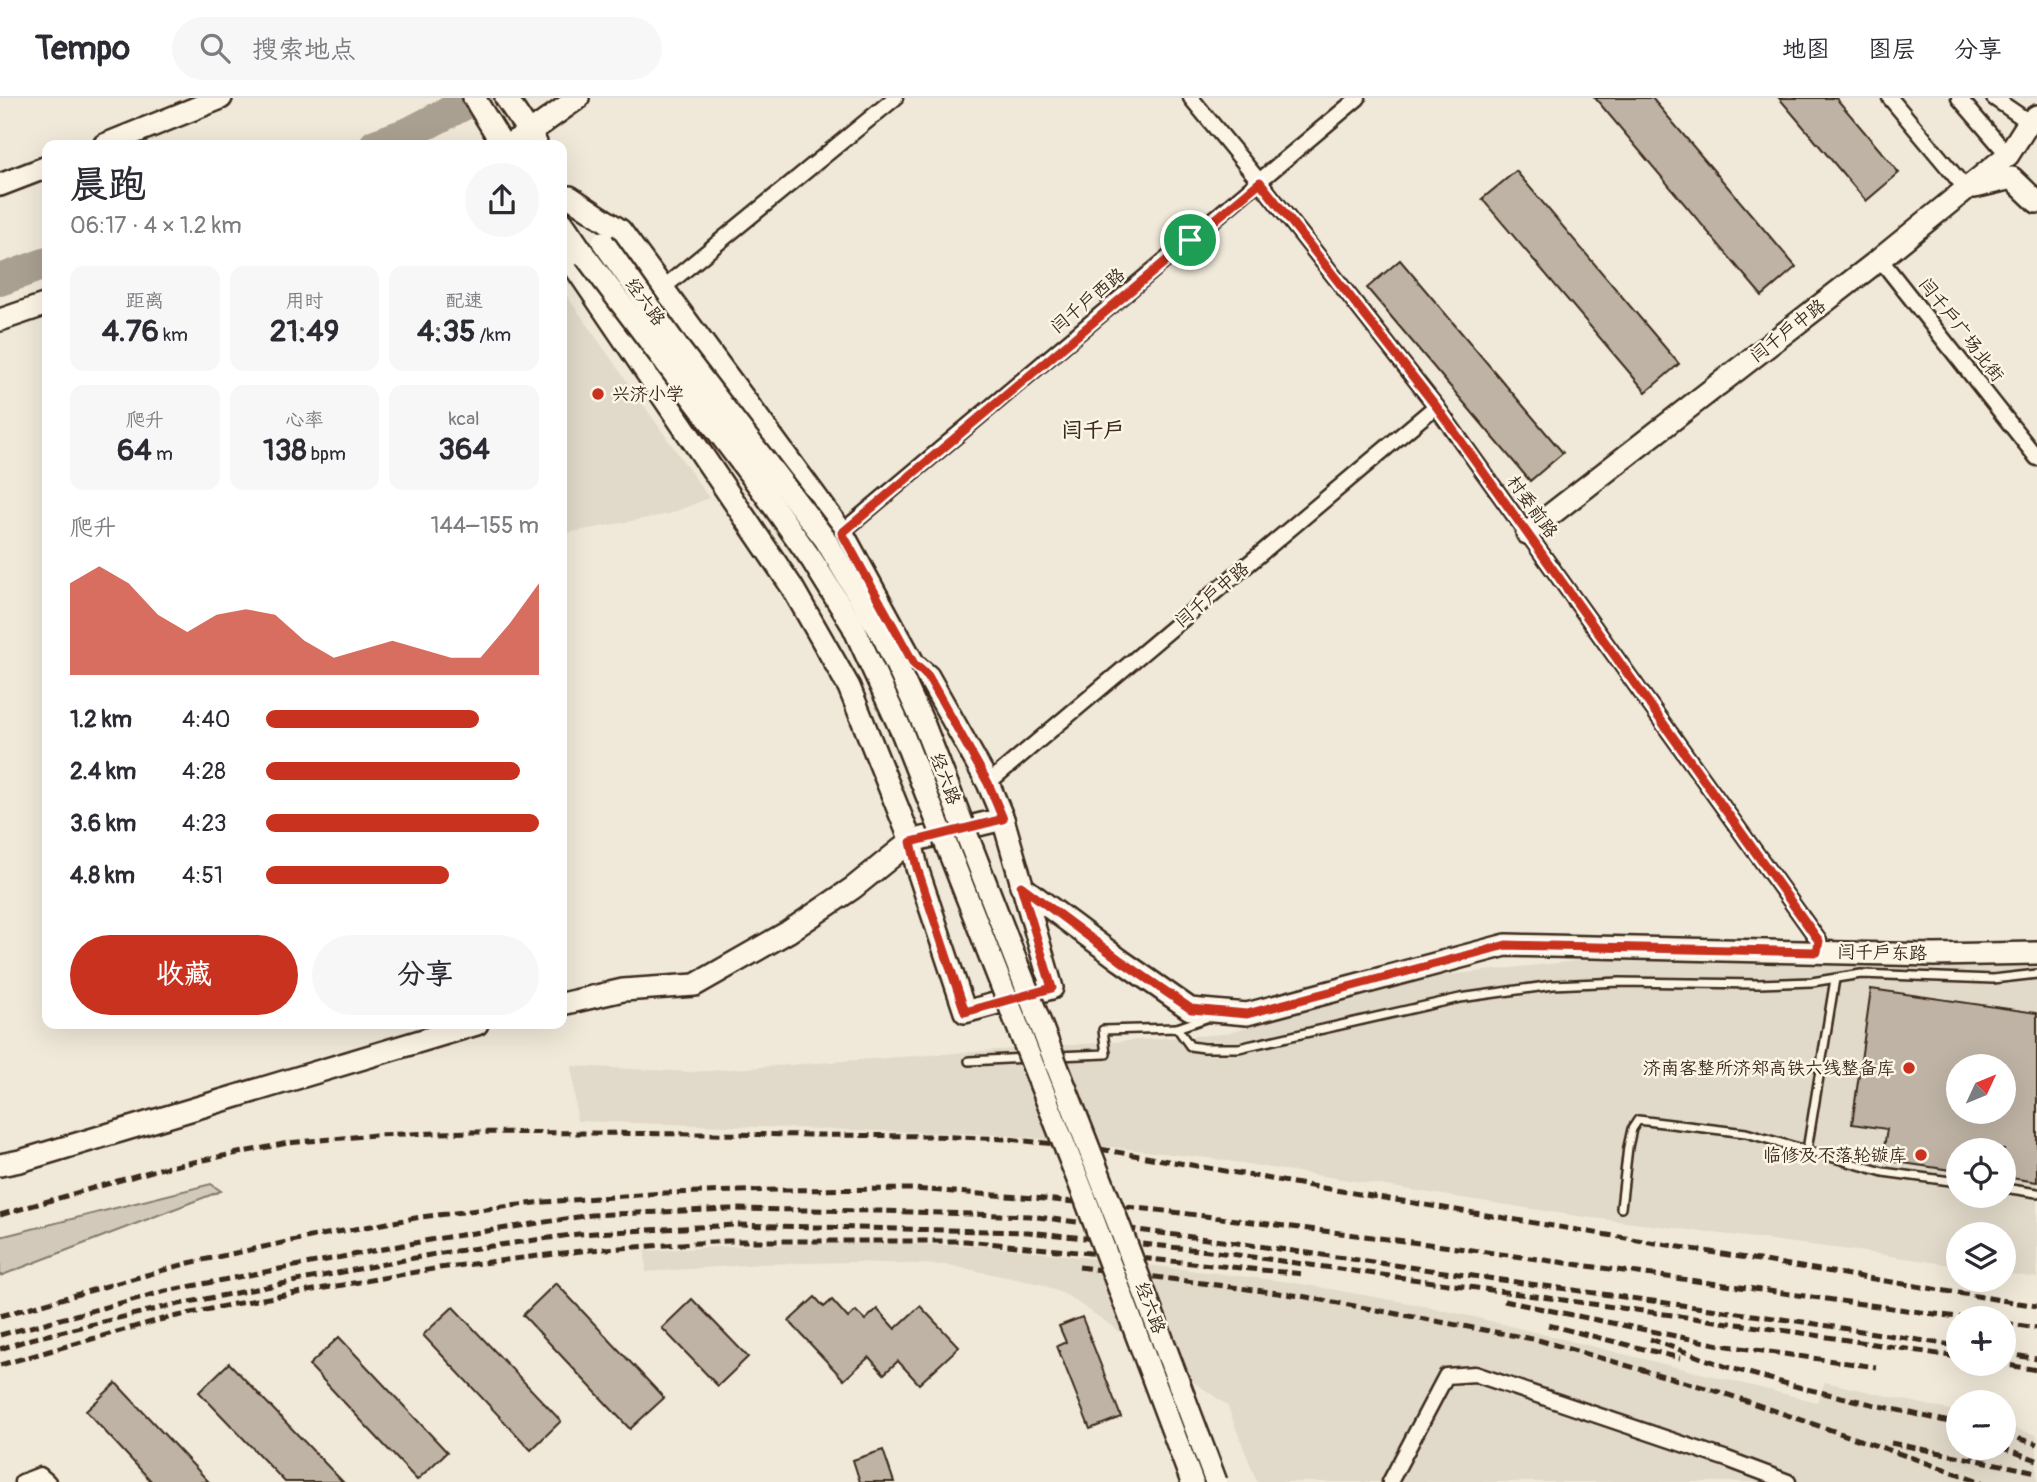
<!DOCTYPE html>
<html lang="zh">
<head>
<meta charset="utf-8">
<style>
	:root { --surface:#fff; --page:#f7f7f7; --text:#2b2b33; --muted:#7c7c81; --line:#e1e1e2; --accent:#c8321e }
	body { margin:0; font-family:Pangolin,"LXGW WenKai TC",sans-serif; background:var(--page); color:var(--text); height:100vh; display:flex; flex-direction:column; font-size:26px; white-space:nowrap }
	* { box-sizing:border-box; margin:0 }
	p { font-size:23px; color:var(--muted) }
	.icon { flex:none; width:38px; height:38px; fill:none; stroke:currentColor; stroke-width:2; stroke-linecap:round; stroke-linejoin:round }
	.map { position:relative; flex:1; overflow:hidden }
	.drawer { position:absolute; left:42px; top:42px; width:525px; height:889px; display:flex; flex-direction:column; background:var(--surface); border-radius:14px; box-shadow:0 7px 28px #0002 }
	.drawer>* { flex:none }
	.needle { width:46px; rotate:46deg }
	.buttons { position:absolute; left:1946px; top:956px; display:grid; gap:14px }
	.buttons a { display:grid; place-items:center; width:70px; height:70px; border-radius:50%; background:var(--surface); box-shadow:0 7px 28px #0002; font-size:35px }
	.pin { position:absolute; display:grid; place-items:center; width:60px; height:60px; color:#fff; margin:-30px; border:4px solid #fff; border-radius:50%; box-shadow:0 2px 7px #0007 }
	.round { display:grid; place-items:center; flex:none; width:74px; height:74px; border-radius:37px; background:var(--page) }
	.overview { display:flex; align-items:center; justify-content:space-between; height:119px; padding:0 28px }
	h1 { font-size:38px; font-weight:700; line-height:52px }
	.metrics { display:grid; grid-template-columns:repeat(3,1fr); gap:10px; height:119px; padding:7px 28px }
	.metrics div { display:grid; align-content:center; border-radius:14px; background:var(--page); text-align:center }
	.metrics b { font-size:30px; font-weight:700 }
	.metrics small { font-size:19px; font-weight:400 }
	.metrics p { font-size:19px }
	.chart { height:196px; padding:14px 28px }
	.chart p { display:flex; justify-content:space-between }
	.chart svg { width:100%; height:126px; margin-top:7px; fill:var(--accent); opacity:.7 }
	.primary-button { display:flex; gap:14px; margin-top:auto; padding:14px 28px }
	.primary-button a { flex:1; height:80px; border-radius:42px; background:var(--accent); color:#fff; font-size:28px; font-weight:700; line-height:80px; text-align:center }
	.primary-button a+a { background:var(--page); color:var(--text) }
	ul { padding:0 28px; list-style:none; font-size:23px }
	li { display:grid; grid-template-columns:112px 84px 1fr; align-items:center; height:52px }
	li i { height:18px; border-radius:9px; background:var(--accent) }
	header { display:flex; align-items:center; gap:42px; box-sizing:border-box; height:98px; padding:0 35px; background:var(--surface); border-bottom:2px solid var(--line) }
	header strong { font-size:33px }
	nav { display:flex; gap:38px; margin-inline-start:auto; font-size:24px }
	.search { width:490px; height:63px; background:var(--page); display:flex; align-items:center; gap:18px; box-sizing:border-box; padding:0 24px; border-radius:38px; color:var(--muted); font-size:26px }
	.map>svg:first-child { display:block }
	.built { fill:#e1d9c9; fill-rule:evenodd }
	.green { fill:#d2c9ba; stroke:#867a6c; stroke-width:2 }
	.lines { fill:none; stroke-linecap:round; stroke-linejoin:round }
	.river { stroke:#aaa091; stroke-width:32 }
	.building { fill:#beb3a4; stroke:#3b2a1e; stroke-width:2; fill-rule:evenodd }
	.lane-casing { stroke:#3b2a1e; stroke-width:12 }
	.street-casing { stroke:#3b2a1e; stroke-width:19 }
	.secondary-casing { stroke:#3b2a1e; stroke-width:26 }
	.lane { stroke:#fcf5e5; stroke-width:7 }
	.street { stroke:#fcf5e5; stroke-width:14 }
	.secondary { stroke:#fcf5e5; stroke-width:21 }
	.rail { stroke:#3b2a1e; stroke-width:5; stroke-dasharray:10 5; stroke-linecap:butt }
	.secondary-bridge-casing { stroke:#3b2a1e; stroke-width:26; stroke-linecap:butt }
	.secondary-bridge { stroke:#fcf5e5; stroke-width:21 }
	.route-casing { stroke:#fff; stroke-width:14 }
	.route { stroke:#c8321e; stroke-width:9 }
	.poi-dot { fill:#c8321e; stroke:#fcf5e5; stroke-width:2.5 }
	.labels { text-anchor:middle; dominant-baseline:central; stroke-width:5; stroke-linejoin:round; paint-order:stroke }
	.street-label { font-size:18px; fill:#3b2a1e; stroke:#fcf5e5 }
	.poi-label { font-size:18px; fill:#3b2a1e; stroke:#fcf5e5; text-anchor:end }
	.quarter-label { font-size:21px; font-weight:bold; fill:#3b2a1e; stroke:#fcf5e5 }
</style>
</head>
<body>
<header>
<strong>Tempo</strong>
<div class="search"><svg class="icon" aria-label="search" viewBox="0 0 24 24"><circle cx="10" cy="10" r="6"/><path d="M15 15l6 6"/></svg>搜索地点</div>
<nav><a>地图</a><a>图层</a><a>分享</a></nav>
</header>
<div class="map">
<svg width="2037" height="1384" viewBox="0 0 2037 1384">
	<rect width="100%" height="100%" fill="#f0e9d9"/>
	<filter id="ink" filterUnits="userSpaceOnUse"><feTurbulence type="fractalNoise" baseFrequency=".0143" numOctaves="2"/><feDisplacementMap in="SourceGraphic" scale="14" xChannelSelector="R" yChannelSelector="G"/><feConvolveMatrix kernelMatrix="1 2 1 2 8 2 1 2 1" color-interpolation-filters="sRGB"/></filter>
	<g filter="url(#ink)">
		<g class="built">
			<polygon points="562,191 709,400 669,416 562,436"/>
			<path d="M1593 861 1874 866 2037 863V1180L2004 1175V1136H1958V1168L1858 1153 1577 1118 1215 1061 1005 1037 577 1023 572 968 692 974 1223 936 1429 879ZM1958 968H2004V1013H1958ZM1958 1052H2004V1097H1958Z"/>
			<polygon points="873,1145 986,1148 1290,1184 1420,1207 1478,1220 1817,1304 1825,1284 1958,1314 1958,1349 2004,1349 2004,1327 2037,1337 2037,1384 1257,1384 1227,1307 1068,1198 1041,1186 948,1167 851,1164 760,1166 646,1174 645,1153 757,1147"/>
		</g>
		<polygon class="green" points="211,1086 221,1093 0,1178 0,1139"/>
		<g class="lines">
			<g class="river">
				<polyline points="375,47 411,34 476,0"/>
				<polyline points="0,182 47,165"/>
			</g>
		</g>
		<g class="building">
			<polygon points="1595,0 1652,0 1796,169 1762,198"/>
			<polygon points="1779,0 1836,0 1899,75 1866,103"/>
			<polygon points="1516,73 1679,266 1646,294 1482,101"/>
			<polygon points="1400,162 1563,355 1530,383 1367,190"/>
			<path d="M1871 891 2037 915V1084L2004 1079V1052H1958V1073L1882 1062 1887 1031 1852 1026ZM1958 968H2004V1013H1958Z"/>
			<polygon points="556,1185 664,1300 630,1331 523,1217"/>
			<polygon points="815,1199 824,1209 832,1202 848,1220 856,1213 865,1222 877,1211 895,1231 920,1208 959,1249 919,1286 898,1263 884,1276 869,1259 844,1282 789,1223"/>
			<polygon points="692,1201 748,1259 718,1288 662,1230"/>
			<polygon points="453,1209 561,1323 531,1352 423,1237"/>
			<polygon points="1082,1219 1121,1319 1090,1331 1057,1248 1066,1244 1059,1228"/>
			<polygon points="339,1239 447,1354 417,1382 309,1267"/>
			<polygon points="229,1265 343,1384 285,1384 199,1294"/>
			<polygon points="116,1285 209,1384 152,1384 86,1313"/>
			<polygon points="883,1352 894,1384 860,1384 853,1362"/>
		</g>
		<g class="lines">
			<defs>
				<g id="lane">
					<polyline points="1177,930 1206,920"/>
					<polyline points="1057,958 1106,956 1103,932 1177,930 1190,948 1204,950 1239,950 1460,900 1553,887 1620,884 1759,886 1812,884 1861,876 1993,881 2037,876"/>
					<polyline points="969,963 1028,960"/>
					<polyline points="1807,1052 1835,881"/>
					<polyline points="2004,1090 2037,1095"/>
					<polyline points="1621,1110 1628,1049 1632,1031 1638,1022 1746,1035 1883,1074 1958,1084"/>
				</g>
				<g id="street">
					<polyline points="1191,0 1260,84 1436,308 1819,843 1817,854"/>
					<polyline points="1890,0 1966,91"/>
					<polyline points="1959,0 2008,57"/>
					<polyline points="1994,0 2029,24"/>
					<polyline points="1880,161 2037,360"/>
					<polyline points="663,190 895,0"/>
					<polyline points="842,434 1358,0"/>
					<polyline points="988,685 1436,308"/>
					<polyline points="22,1384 40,1377 48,1384"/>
					<polyline points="1390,1384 1446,1278 1475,1276 1727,1361 1788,1384"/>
				</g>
				<g id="secondary">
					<polyline points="474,0 503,47"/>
					<polyline points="506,0 536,45"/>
					<polyline points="104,47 221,0"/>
					<polyline points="507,47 529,35 578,0"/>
					<polyline points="0,87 47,69"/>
					<polyline points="1974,89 2012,80 2037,104"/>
					<polyline points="562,124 586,159"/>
					<polyline points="562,150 792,489 849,589 911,743 1003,721"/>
					<polyline points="0,222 47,206"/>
					<polyline points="1527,435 1880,161 2008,57 2029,24 2037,18"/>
					<polyline points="1021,788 1120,862 1190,911 1247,916 1506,847 1934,857 2037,855"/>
					<polyline points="562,906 623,892 695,887 788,834 853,790 911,743 917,770 965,914 1052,890 1003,721 988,685 928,578 914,566 842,434 620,132 570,99"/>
					<polyline points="0,1067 20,1063 477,926"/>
				</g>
			</defs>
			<use href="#lane" class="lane-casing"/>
			<use href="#street" class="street-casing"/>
			<use href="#secondary" class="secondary-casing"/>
			<use href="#lane" class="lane"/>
			<use href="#street" class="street"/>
			<use href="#secondary" class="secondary"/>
			<g class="rail">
				<polyline points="0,1117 159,1071 288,1045 375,1037 471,1034 931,1038 1007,1041 1094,1050 1305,1087 2037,1208"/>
				<polyline points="1079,1169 1301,1198 1538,1242 1723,1295 1982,1384"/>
				<polyline points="1504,1203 1720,1247 1876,1269"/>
				<polyline points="0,1218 189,1165 310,1139 421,1119 544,1104 664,1095 779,1092 914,1091 1034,1100 1157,1112 1443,1148 1964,1220"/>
				<polyline points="2004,1225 2037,1230"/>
				<polyline points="1548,1227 1680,1260"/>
				<polyline points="0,1237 166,1193 435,1141 591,1117 730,1111 880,1113 1030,1118 1222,1143 1803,1224 1958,1248"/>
				<polyline points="1650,1241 1727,1269 1802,1290 1958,1326"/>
				<polyline points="0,1251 31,1241 169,1208 435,1156 578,1136 734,1127 1028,1134 1209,1153 1802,1235 1958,1259"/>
				<polyline points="2004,1255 2037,1261"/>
				<polyline points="1996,1265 2037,1272"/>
				<polyline points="0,1267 159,1222 234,1206 439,1170 589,1152 728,1143 966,1143 1303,1176"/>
				<polyline points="2004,1336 2037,1346"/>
				<polyline points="1891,1345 2037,1374"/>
				<polyline points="2000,1349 2037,1362"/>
			</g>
			<defs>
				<g id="secondary-bridge">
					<polyline points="603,144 679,251 825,441 884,540 924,627 1127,1148 1216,1384"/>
					<polyline points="586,159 765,396 812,462 853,528 902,634 1084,1097 1192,1384"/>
				</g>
			</defs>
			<use href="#secondary-bridge" class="secondary-bridge-casing"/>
			<use href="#secondary-bridge" class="secondary-bridge"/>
		</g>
	</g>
	<g class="lines" filter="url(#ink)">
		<defs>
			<polygon id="route" points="1260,84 1436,308 1819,843 1817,854 1506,847 1247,916 1191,911 1120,862 1021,788 1052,890 965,914 917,770 911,744 1003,721 988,685 928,578 914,566 842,435"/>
		</defs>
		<use href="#route" class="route-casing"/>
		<use href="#route" class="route"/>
	</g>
	<g class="poi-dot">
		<circle cx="598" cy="296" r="7"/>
		<circle cx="1909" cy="970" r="7"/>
		<circle cx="1921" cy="1057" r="7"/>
	</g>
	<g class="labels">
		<g class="street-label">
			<text transform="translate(1088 203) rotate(-40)">闫千户西路</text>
			<text transform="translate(645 204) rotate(54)">经六路</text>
			<text transform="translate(1961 232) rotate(52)">闫千户广场北街</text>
			<text transform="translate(1788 233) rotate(-38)">闫千户中路</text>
			<text transform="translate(1532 409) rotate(54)">村委前路</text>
			<text transform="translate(1212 497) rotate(-40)">闫千户中路</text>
			<text transform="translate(945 681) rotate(69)">经六路</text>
			<text transform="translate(1882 855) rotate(1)">闫千户东路</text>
			<text transform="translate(1150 1210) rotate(69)">经六路</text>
		</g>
		<g class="poi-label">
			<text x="612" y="296" text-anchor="start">兴济小学</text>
			<text x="1895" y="970">济南客整所济郑高铁六线整备库</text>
			<text x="1907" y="1057">临修及不落轮镟库</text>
		</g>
		<g class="quarter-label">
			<text x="1093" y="332">闫千户</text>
		</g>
	</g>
</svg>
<div class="buttons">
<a><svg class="needle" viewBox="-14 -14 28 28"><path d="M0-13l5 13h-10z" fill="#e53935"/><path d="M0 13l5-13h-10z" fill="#7c7c81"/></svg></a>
<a><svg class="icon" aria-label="locate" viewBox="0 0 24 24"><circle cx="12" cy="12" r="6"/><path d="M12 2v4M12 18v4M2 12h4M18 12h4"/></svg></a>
<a><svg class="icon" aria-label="layers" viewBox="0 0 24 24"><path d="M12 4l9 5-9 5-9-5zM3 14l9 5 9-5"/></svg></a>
<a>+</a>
<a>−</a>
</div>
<div class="pin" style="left:1190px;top:142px;background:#1e9e55"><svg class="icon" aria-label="arrive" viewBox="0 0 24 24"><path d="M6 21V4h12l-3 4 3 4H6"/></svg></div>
<section class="drawer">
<div class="overview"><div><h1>晨跑</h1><p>06:17 · 4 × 1.2 km</p></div><a class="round"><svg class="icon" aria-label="share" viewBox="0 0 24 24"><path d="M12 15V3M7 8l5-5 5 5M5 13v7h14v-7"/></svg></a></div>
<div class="metrics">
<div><p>距离</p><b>4.76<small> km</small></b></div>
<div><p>用时</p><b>21:49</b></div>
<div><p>配速</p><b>4:35<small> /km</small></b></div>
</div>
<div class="metrics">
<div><p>爬升</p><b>64<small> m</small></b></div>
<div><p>心率</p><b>138<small> bpm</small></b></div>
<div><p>kcal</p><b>364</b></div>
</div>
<div class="chart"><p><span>爬升</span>144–155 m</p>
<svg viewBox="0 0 160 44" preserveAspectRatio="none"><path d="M0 44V12L10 6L20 12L30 23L40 29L50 23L60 21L70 23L80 32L90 38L100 35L110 32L120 35L130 38L140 38L150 26L160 12V44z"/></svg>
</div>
<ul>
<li><b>1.2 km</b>4:40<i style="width:78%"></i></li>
<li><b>2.4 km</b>4:28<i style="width:93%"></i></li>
<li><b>3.6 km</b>4:23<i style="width:100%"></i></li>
<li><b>4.8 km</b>4:51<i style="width:67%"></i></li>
</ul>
<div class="primary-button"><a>收藏</a><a>分享</a></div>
</section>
</div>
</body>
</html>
